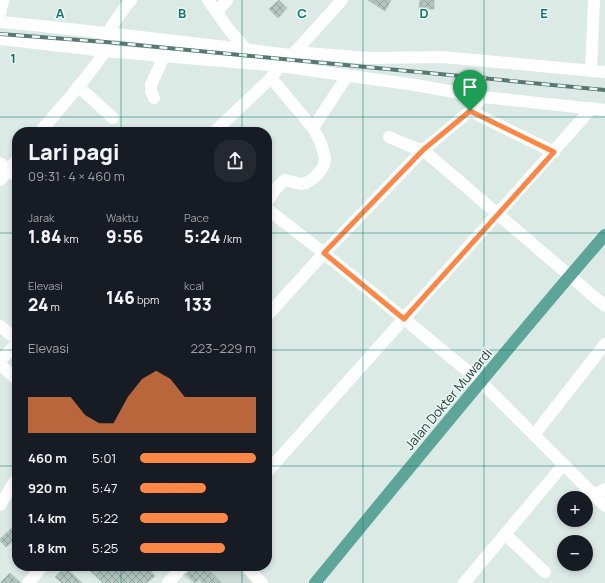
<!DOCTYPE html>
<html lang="id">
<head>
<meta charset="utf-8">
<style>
	:root { --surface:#171b24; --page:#242831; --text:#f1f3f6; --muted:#9ea1a6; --accent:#fe8647 }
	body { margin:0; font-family:Manrope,sans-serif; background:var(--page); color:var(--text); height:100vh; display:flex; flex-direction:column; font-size:15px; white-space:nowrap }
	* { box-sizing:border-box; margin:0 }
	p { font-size:13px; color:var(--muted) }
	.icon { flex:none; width:22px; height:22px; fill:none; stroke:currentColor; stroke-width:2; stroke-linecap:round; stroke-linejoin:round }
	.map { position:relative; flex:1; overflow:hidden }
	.details { position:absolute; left:12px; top:127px; width:260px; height:444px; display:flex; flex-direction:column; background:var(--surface); border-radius:16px; box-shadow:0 2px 6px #0003 }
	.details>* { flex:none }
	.tools { position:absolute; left:557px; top:491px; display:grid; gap:8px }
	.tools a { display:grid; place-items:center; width:36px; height:36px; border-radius:50%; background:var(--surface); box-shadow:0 2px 6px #0003; font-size:20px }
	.pin { position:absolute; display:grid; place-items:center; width:34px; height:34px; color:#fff; margin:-41px -17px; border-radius:50% 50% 50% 0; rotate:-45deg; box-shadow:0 0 4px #0007 }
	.pin .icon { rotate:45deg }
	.round { display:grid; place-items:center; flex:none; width:42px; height:42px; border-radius:16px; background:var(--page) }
	.head { display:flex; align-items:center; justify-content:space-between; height:68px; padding:0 16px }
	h1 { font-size:22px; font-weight:800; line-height:30px }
	.metrics { display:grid; grid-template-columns:repeat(3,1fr); gap:6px; height:68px; padding:4px 16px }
	.metrics div { display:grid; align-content:center }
	.metrics b { font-size:17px; font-weight:800 }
	.metrics small { font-size:11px; font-weight:400 }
	.metrics p { font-size:11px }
	.chart { height:112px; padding:8px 16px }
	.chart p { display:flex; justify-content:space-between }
	.chart svg { width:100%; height:72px; margin-top:4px; fill:var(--accent); opacity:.7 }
	ul { padding:0 16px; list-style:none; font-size:13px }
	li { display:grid; grid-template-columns:64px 48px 1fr; align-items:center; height:30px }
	li i { height:10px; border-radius:5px; background:var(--accent) }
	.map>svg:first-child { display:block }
	.built { fill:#cadad4 }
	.building { fill:url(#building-cross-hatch); stroke:#aec4bd }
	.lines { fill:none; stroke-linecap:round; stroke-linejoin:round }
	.minor { stroke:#fff; stroke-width:12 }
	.major { stroke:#5da499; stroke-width:12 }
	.rail-casing { stroke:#577771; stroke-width:4 }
	.rail { stroke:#edf7f3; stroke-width:2.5; stroke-dasharray:8; stroke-linecap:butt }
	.route-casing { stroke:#fff; stroke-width:8 }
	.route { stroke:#fe8647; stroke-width:5 }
	.grid { fill:none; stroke:#0f766e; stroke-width:1; stroke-opacity:0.55 }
	.labels { text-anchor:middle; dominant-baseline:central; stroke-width:3; stroke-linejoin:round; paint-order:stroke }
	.street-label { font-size:13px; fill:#1d3a35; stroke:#edf7f3 }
	.grid-label { font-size:13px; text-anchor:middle; font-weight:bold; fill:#0f766e; stroke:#edf7f3; stroke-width:3; stroke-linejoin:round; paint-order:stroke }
</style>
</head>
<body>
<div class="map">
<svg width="605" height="583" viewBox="0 0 605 583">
	<defs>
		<pattern id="building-cross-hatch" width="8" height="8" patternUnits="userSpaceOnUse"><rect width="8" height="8" fill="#b2c5bf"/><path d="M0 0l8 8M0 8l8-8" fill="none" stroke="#90a19c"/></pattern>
	</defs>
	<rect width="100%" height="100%" fill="#dceae5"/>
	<polygon class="built" points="187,566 191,566 185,573 195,583 211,566 236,566 252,583 222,583 210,571 201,581 203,583 192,583 180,573"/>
	<g class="building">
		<polygon points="279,0 287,8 278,18 269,9"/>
		<polygon points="368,0 391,0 385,11"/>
		<polygon points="420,0 434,0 434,9 419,9"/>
		<polygon points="13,527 17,532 17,537 6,547 0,541 0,539"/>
		<polygon points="85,566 143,566 147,571 149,569 155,576 147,583 103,583"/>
		<polygon points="190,566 211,566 208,569 222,583 203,583 199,579 195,583 186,574 189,571"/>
		<polygon points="65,567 82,583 62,583 55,577"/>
		<polygon points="10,573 21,583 0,583"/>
	</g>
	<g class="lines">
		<g class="minor">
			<polyline points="208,0 230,31 247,50"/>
			<polyline points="217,12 227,0"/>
			<polyline points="0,15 3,0"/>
			<path d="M0 22C97 31 194 43 290 55"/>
			<polyline points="0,39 105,51 280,66 415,85 483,97 605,110"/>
			<polyline points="295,52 368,58 443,57 605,72"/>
			<polyline points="591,71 594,0"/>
			<polyline points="78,86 113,118"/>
			<polyline points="154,98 151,91 151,85 164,56"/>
			<polyline points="470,111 554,152"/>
			<polyline points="313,128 347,76"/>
			<path d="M40 132C62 106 85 81 104 53 107 48 106 39 108 33 114 21 123 10 131 0"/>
			<polyline points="214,132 271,78 280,66 295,52 342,0"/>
			<polyline points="389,137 410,146 423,150 605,306"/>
			<polyline points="0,163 17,177"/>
			<polyline points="0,180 17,160"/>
			<polyline points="267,202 275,190 283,181 285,180 301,184 306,183 314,178 321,170 324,165 325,158 321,143 313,128 271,78"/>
			<polyline points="267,209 324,253 481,382 605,506"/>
			<polyline points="267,316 324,253 423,150 470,111 483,97"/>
			<polyline points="0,326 17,340"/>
			<polyline points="0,361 17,343"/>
			<polyline points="0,365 17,379"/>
			<polyline points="534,435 605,344"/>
			<polyline points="267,472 592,108"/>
			<polyline points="594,495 605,489"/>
			<polyline points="0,505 17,478"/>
			<polyline points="505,534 545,572"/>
			<polyline points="246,566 262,583"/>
			<polyline points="28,583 43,566"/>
			<polyline points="168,583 183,566"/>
			<polyline points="464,583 564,464"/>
		</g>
		<path class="major" d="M315 583C411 466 506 349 605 235"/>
		<defs>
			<polyline id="rail" points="0,34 106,42 605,90"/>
		</defs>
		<use href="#rail" class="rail-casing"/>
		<use href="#rail" class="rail"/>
	</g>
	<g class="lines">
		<defs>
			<polygon id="route" points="470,111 554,152 404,319 324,253 423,150"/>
		</defs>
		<use href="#route" class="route-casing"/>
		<use href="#route" class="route"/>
	</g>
	<path class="grid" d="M121 0V132M242 0V132M363 0V583M484 0V583M0 117H605M0 233H17M267 233H605M0 350H17M267 350H605M0 466H17M267 466H605M121 566V583M242 566V583"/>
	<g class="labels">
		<g class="street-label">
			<text transform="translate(448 399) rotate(-50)">Jalan Dokter Muwardi</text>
		</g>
	</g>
	<g class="grid-label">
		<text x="60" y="18">A</text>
		<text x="182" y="18">B</text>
		<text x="302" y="18">C</text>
		<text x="424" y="18">D</text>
		<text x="544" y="18">E</text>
		<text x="13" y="63">1</text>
	</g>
</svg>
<div class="tools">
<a>+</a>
<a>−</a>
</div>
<div class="pin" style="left:470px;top:111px;background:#1e9e55"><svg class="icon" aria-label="arrive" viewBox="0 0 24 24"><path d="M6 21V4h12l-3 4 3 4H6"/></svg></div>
<section class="details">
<div class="head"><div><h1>Lari pagi</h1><p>09:31 · 4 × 460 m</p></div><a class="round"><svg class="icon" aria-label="share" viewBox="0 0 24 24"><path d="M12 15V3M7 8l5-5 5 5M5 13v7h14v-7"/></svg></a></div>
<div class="metrics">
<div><p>Jarak</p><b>1.84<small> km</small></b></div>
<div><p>Waktu</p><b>9:56</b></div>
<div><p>Pace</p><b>5:24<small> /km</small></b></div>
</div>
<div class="metrics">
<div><p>Elevasi</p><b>24<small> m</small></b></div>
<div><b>146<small> bpm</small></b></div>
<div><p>kcal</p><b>133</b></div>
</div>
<div class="chart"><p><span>Elevasi</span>223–229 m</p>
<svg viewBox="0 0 160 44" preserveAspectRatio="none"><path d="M0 44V22L10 22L20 22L30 22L40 33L50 38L60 38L70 22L80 11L90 6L100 11L110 22L120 22L130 22L140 22L150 22L160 22V44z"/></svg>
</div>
<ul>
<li><b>460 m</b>5:01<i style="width:100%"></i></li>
<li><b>920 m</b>5:47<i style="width:57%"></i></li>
<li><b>1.4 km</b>5:22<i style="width:76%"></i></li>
<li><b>1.8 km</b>5:25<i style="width:73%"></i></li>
</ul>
</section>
</div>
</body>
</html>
